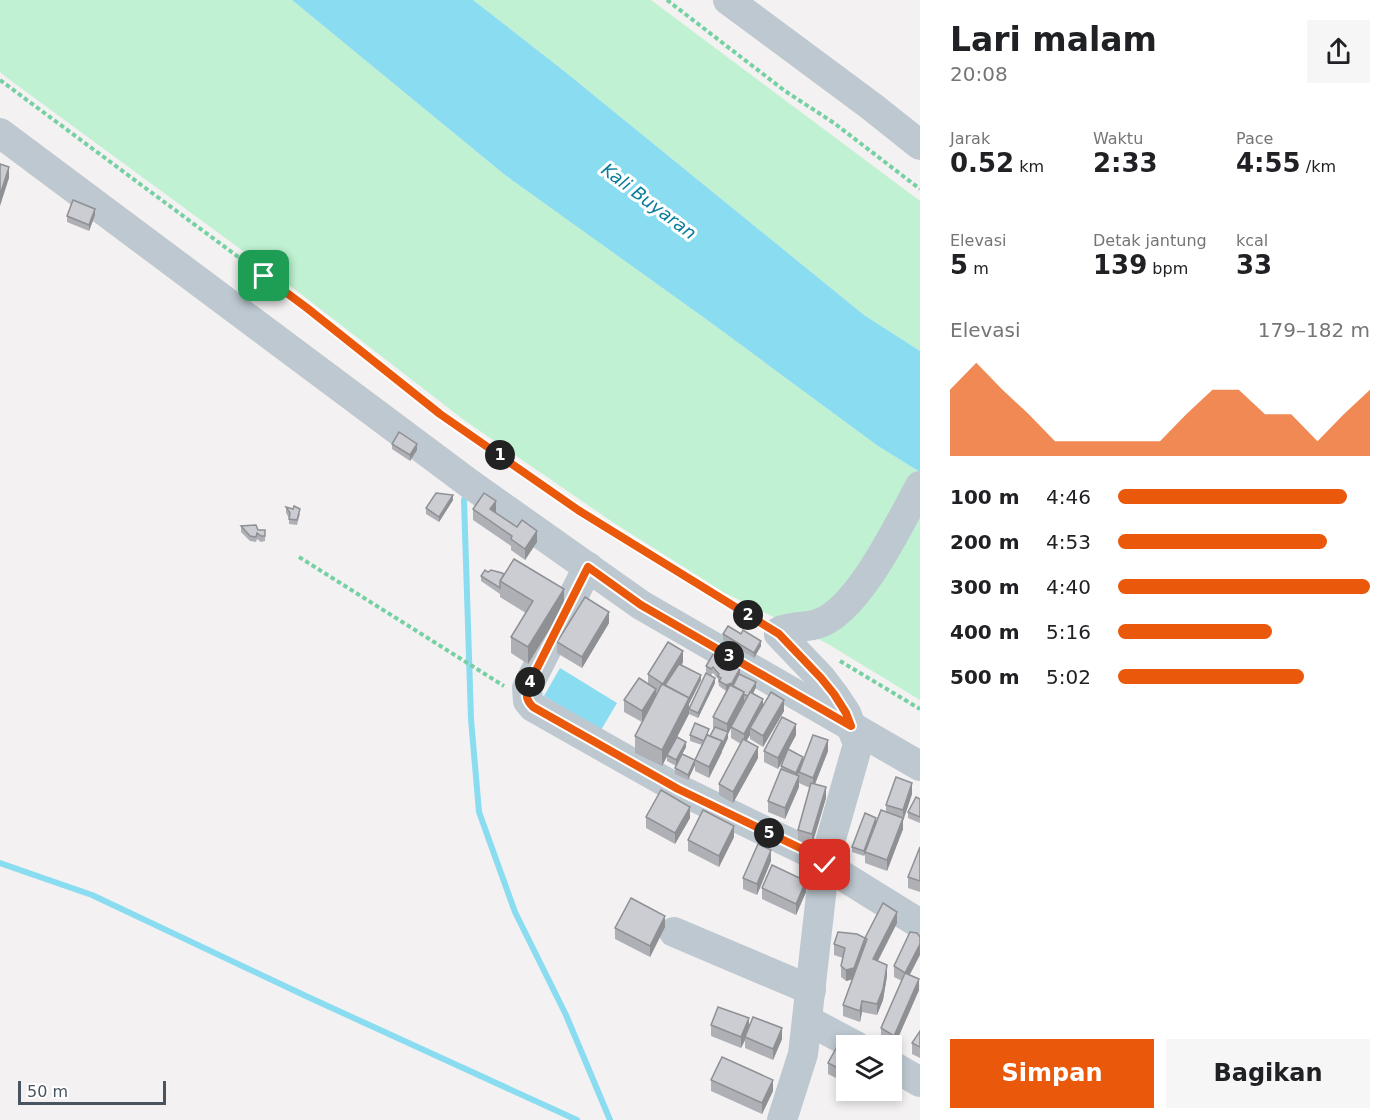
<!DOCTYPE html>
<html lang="id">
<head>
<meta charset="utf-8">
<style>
	:root { --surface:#fff; --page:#f6f6f6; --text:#202124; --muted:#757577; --accent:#ea580c }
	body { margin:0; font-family:"DejaVu Sans",sans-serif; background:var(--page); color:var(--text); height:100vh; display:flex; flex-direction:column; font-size:22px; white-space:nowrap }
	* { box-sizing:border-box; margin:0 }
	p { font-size:20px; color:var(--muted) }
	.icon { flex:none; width:33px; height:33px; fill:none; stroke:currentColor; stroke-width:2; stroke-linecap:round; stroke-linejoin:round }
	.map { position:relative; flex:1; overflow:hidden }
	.drawer { display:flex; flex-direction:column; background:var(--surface); width:480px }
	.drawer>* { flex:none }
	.tools { position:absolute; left:836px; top:1035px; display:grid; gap:12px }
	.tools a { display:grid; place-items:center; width:66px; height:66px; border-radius:0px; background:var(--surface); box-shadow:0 3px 9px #0003; font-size:30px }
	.scale { position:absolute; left:18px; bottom:15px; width:148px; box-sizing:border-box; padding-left:6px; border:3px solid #48545f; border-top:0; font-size:16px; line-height:21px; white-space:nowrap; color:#48545f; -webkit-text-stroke:4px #fff; paint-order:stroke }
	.pin { position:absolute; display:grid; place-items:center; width:51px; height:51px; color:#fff; margin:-26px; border-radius:12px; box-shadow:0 3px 9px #0006 }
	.km { position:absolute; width:30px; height:30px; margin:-15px; border-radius:50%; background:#222; color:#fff; font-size:16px; line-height:30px; text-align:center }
	.round { display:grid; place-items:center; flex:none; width:63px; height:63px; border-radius:0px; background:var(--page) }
	.summary { display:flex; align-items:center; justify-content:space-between; height:102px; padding:0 30px }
	h1 { font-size:33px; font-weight:700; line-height:45px }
	.metrics { display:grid; grid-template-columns:repeat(3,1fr); gap:9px; height:102px; padding:6px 30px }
	.metrics div { display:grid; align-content:center }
	.metrics b { font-size:26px; font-weight:700 }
	.metrics small { font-size:16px; font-weight:400 }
	.metrics p { font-size:16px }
	.chart { height:168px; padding:12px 30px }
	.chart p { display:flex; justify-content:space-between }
	.chart svg { width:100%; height:108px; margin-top:6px; fill:var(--accent); opacity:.7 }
	.cta { display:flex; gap:12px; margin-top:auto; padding:12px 30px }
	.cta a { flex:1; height:69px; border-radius:0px; background:var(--accent); color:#fff; font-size:24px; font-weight:700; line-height:69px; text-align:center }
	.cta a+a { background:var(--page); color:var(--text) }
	ul { padding:0 30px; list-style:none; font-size:20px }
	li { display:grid; grid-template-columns:96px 72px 1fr; align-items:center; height:45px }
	li i { height:15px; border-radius:8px; background:var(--accent) }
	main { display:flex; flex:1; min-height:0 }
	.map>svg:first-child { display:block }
	.green { fill:#bff1d2 }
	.water { fill:#8adcf0 }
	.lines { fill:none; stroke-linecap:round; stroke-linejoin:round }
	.stream { stroke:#8adcf0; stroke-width:6 }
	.path { stroke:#75d1a3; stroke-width:4; stroke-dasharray:4.5 3; stroke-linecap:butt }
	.minor { stroke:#bec8d0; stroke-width:30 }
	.wall { fill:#afb0b5 }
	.shaded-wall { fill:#8e9094 }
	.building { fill:#cbcdd3; stroke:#8e9094; stroke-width:1.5 }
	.route-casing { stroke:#fff; stroke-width:12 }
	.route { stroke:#ea580c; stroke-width:8 }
	.labels { text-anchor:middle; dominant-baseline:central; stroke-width:6; stroke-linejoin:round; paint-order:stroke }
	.water-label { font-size:18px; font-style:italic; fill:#087e9b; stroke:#fff }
</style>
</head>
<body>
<main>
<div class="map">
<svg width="920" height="1120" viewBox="0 0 920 1120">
	<rect width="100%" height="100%" fill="#f3f1f1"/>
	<g class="green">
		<polygon points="0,0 292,0 505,175 710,322 878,446 920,472 920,700 828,644 725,593 614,523 464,420 288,284 6,77 0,72"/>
		<polygon points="473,0 651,0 920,201 920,351 864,315 564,71"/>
	</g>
	<g class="water">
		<polygon points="292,0 473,0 564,71 864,315 920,351 920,472 878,446 710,322 505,175"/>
		<polygon points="560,668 617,703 601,730 544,696"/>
	</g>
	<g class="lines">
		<g class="stream">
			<polyline points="464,500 471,719 479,812 515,912 566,1015 610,1120"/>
			<polyline points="0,863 92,895 308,997 577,1120"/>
		</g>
		<g class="path">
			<polyline points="667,0 785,91 834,123 920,189"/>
			<polyline points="0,80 307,308 440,414 578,510 760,622"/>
			<polyline points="299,557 504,686"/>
			<polyline points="840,661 920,709"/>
		</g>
		<g class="minor">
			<polyline points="728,0 871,106 920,145"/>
			<polyline points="0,133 470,484 641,605 920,766"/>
			<polyline points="588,567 527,688 528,701 533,707 678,789 825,860"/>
			<polyline points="825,865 920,924"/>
			<polyline points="674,932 811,990"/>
			<polyline points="807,1020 856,1046"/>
			<polyline points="891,1065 920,1082"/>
			<path d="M782 1120 803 1054 825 860 858 744 846 713 834 695 821 678 779 634 780 631C792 626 808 628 820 623 860 608 900 522 920 486"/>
		</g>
	</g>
	<g class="wall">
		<polygon points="95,215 89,231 67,222 67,216"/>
		<polygon points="392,444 417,450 410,461 392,449"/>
		<polygon points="453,500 439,522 426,514 426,508"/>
		<polygon points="286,507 300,514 297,525 289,524 289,518 286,513"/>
		<polygon points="473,509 496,512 537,542 525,560 511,550 511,546 473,520"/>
		<polygon points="241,526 258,530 265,530 265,541 261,542 257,539 256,542 250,541 241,532"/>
		<polygon points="485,570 564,606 528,664 511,653 511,637 526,613 500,597 500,594 481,581 481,576"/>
		<polygon points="609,623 582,668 557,653 557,642"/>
		<polygon points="723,634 741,634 761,646 754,658 723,640"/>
		<polygon points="683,662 682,665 701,680 689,704 689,714 677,737 686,747 682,754 695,765 688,780 675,774 675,768 676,766 667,761 667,756 662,766 635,753 635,736 645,718 642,722 624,712 624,700 648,683 648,674"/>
		<polygon points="706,666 740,674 756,687 753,694 763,706 784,711 763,747 750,739 750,735 746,741 758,758 733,803 719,795 719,784 741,744 731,738 731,728 728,734 728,738 722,751 722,752 709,778 695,771 695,760 702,745 690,741 690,735 709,734 709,735 710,736 714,729 713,728 713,717 726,691 719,686 718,679 713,673 711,675 706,672"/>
		<polygon points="715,683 698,718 689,714 689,709"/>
		<polygon points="796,735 778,769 764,762 764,751"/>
		<polygon points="828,751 815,784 826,798 812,845 798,841 798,830 810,788 799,783 799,787 785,819 768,812 768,801 781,770 781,766 803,760"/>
		<polygon points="912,794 903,821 903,829 887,871 865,863 865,853 864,856 852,852 852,847 886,812 886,805"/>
		<polygon points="920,799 920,823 908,818 908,812"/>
		<polygon points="646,817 690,818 675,844 646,828"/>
		<polygon points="734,837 719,867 688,851 688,840"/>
		<polygon points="920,847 920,892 908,888 908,877"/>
		<polygon points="771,861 757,895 743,889 743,878"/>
		<polygon points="762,888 806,892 796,915 762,899"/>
		<polygon points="897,923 878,961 887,976 883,1000 877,1015 862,1012 860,1022 843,1016 843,1005 852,979 846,981 841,977 841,966 843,958 834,955 834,944 865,938"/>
		<polygon points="665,927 650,957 615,939 615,928"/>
		<polygon points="894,966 910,975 919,990 894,1047 881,1039 881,1028 902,981 894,977"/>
		<polygon points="711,1025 749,1028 782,1039 773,1060 745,1048 745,1040 741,1048 711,1036"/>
		<polygon points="920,1031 920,1058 912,1054 912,1043"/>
		<polygon points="846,1047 846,1083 828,1074 828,1063"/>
		<polygon points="711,1080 773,1091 762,1114 711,1091"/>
	</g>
	<g class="shaded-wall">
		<polygon points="9,167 9,178 0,206 0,195"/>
		<polygon points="95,209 95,215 89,231 89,225"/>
		<polygon points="417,444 417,450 410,461 410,455"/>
		<polygon points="453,495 453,500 439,522 439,517"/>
		<polygon points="496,501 496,512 490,520 490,509"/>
		<polygon points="537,531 537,542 525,560 525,549"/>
		<polygon points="564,589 564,606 528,664 528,647"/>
		<polygon points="609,612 609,623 582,668 582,657"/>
		<polygon points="761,641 761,646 754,658 754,653"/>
		<polygon points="683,651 683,662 663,695 663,684"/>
		<polygon points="740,668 740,674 732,688 726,691 726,685"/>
		<polygon points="701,675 701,680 689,704 689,714 662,766 662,750"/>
		<polygon points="715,678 715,683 698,718 698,713"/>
		<polygon points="756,682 756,687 749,702 749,696"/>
		<polygon points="656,689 656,700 642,722 642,711"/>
		<polygon points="744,692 744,703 728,734 728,738 722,751 722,745 727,735 727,724"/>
		<polygon points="763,699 763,710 750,728 750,735 744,745 744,734"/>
		<polygon points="784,700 784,711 763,747 763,736"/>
		<polygon points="796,724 796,735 778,769 778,758"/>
		<polygon points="828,740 828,751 813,789 813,778"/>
		<polygon points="722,741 722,752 709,778 709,767"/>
		<polygon points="686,742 686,747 676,766 676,760"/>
		<polygon points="758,747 758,758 733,803 733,792"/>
		<polygon points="803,757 803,763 796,779 796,773"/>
		<polygon points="695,760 695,765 688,780 688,775"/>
		<polygon points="799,776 799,787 785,819 785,808"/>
		<polygon points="912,783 912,794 903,821 903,810"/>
		<polygon points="826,787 826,798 812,845 812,834"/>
		<polygon points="690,807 690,818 675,844 675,833"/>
		<polygon points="876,818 876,823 864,856 864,851"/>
		<polygon points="903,818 903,829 887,871 887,860"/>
		<polygon points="734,826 734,837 719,867 719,856"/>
		<polygon points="771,850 771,861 757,895 757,884"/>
		<polygon points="806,881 806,892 796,915 796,904"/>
		<polygon points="897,912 897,923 873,970 873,959"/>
		<polygon points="665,916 665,927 650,957 650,946"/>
		<polygon points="865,938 865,949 854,979 846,981 846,970"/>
		<polygon points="920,944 920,955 905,984 905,973"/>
		<polygon points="887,965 887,976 883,1000 877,1015 877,1004"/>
		<polygon points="919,979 919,990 894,1047 894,1036"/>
		<polygon points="862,1001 862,1012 860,1022 860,1011"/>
		<polygon points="749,1018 749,1030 745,1037 745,1040 741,1048 741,1037"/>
		<polygon points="782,1028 782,1039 773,1060 773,1049"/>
		<polygon points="773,1080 773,1091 762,1114 762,1103"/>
	</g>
	<g class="building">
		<polygon points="0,164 9,167 0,195"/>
		<polygon points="73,200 95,209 89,225 67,216"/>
		<polygon points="399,432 417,444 410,455 392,444"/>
		<polygon points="436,493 453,495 439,517 426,508"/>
		<polygon points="484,493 496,501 490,509 517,527 522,520 537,531 525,549 511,539 512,536 473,509"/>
		<polygon points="294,506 300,509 297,520 289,519 290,513 286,507 293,509"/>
		<polygon points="256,525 258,530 265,530 265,536 261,536 257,533 256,537 250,536 241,526"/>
		<polygon points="514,559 564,589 528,647 511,637 533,601 500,581"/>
		<polygon points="485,570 488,572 491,570 502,573 504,574 500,581 500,588 481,576"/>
		<polygon points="585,597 609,612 582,657 557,642"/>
		<polygon points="728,626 741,634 743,630 761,641 754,653 723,634"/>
		<polygon points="668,642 683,651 663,684 648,674"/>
		<polygon points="715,651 740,668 732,683 726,685 719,681 721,678 718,676 719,674 713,667 711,669 706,666"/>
		<polygon points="679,664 701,675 689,698 665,685"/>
		<polygon points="706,673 715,678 698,713 689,709"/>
		<polygon points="739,674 756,682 748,696 743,694 744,692 733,686"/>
		<polygon points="639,678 656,689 642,711 624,700"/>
		<polygon points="662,684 689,698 662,750 635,736"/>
		<polygon points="730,685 744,692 727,724 713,717"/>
		<polygon points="750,692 763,699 744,734 731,727"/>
		<polygon points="771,692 784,700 763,736 750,728"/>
		<polygon points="782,717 796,724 778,758 764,751"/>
		<polygon points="695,723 709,729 704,741 690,735"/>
		<polygon points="715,727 728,732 722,745 722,741 710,736"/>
		<polygon points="707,735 722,741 709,767 695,760"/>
		<polygon points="813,735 828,740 813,778 799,772"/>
		<polygon points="677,737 686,742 676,760 667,755"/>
		<polygon points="743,739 758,747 733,792 719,784"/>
		<polygon points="788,749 803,757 796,773 781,766"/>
		<polygon points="682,754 695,760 688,775 675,768"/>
		<polygon points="781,769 799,776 785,808 768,801"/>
		<polygon points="896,777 912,783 903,810 886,805"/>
		<polygon points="811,783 826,787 812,834 798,830"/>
		<polygon points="661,790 690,807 675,833 646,817"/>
		<polygon points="916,797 920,799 920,817 908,812"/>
		<polygon points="703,810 734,826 719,856 688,840"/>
		<polygon points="881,810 903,818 887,860 865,852"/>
		<polygon points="865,813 876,818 864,851 852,847"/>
		<polygon points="758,844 771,850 757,884 743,878"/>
		<polygon points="920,847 920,881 908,877"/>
		<polygon points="772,865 806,881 796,904 762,888"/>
		<polygon points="631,898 665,916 650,946 615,928"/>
		<polygon points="883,903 897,912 873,959 887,965 883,989 877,1004 862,1001 860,1011 843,1005 867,939 865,938"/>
		<polygon points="838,932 857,934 865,938 854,968 846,970 841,966 845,948 834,944"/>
		<polygon points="910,932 917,933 920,937 920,944 905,973 894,966"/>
		<polygon points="905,973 919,979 894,1036 881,1028"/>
		<polygon points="718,1007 749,1018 741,1037 711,1025"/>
		<polygon points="753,1017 782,1028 773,1049 745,1037"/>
		<polygon points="920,1031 920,1047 912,1043"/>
		<polygon points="839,1043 846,1047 846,1072 828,1063"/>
		<polygon points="722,1057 773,1080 762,1103 711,1080"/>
	</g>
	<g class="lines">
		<defs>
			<path id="route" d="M264 276 307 308 440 414 578 510 779 634 821 678 834 694 846 713 851 726 641 605 588 567 527 688C526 697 527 701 533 707L678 789 825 860V865"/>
		</defs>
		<use href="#route" class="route-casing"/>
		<use href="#route" class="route"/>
	</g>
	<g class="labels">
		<g class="water-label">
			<text transform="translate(649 201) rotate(37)">Kali Buyaran</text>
		</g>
	</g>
</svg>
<div class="tools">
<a><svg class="icon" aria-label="layers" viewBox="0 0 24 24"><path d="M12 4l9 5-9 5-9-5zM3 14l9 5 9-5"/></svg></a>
</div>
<div class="scale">50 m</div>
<div class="pin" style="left:264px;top:276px;background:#1e9e55"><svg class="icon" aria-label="arrive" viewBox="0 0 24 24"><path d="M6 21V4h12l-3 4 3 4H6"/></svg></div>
<div class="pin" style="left:825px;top:865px;background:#d93025"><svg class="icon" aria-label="check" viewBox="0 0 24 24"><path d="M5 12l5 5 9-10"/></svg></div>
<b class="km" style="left:500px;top:455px">1</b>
<b class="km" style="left:748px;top:615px">2</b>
<b class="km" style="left:729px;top:656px">3</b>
<b class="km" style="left:530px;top:682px">4</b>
<b class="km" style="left:769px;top:833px">5</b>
</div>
<section class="drawer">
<div class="summary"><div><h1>Lari malam</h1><p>20:08</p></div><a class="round"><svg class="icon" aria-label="share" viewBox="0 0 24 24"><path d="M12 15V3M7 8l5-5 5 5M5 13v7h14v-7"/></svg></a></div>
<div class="metrics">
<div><p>Jarak</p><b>0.52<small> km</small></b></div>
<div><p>Waktu</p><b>2:33</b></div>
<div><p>Pace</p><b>4:55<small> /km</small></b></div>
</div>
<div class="metrics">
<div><p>Elevasi</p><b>5<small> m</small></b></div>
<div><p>Detak jantung</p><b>139<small> bpm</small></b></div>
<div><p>kcal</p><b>33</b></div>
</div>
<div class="chart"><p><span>Elevasi</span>179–182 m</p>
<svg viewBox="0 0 160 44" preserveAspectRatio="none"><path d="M0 44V17L10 6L20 17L30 27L40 38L50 38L60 38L70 38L80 38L90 27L100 17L110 17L120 27L130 27L140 38L150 27L160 17V44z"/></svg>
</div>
<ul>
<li><b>100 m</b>4:46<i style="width:91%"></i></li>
<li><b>200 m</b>4:53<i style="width:83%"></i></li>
<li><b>300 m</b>4:40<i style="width:100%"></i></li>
<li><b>400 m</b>5:16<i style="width:61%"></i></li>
<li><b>500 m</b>5:02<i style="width:74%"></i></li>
</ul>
<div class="cta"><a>Simpan</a><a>Bagikan</a></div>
</section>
</main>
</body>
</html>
